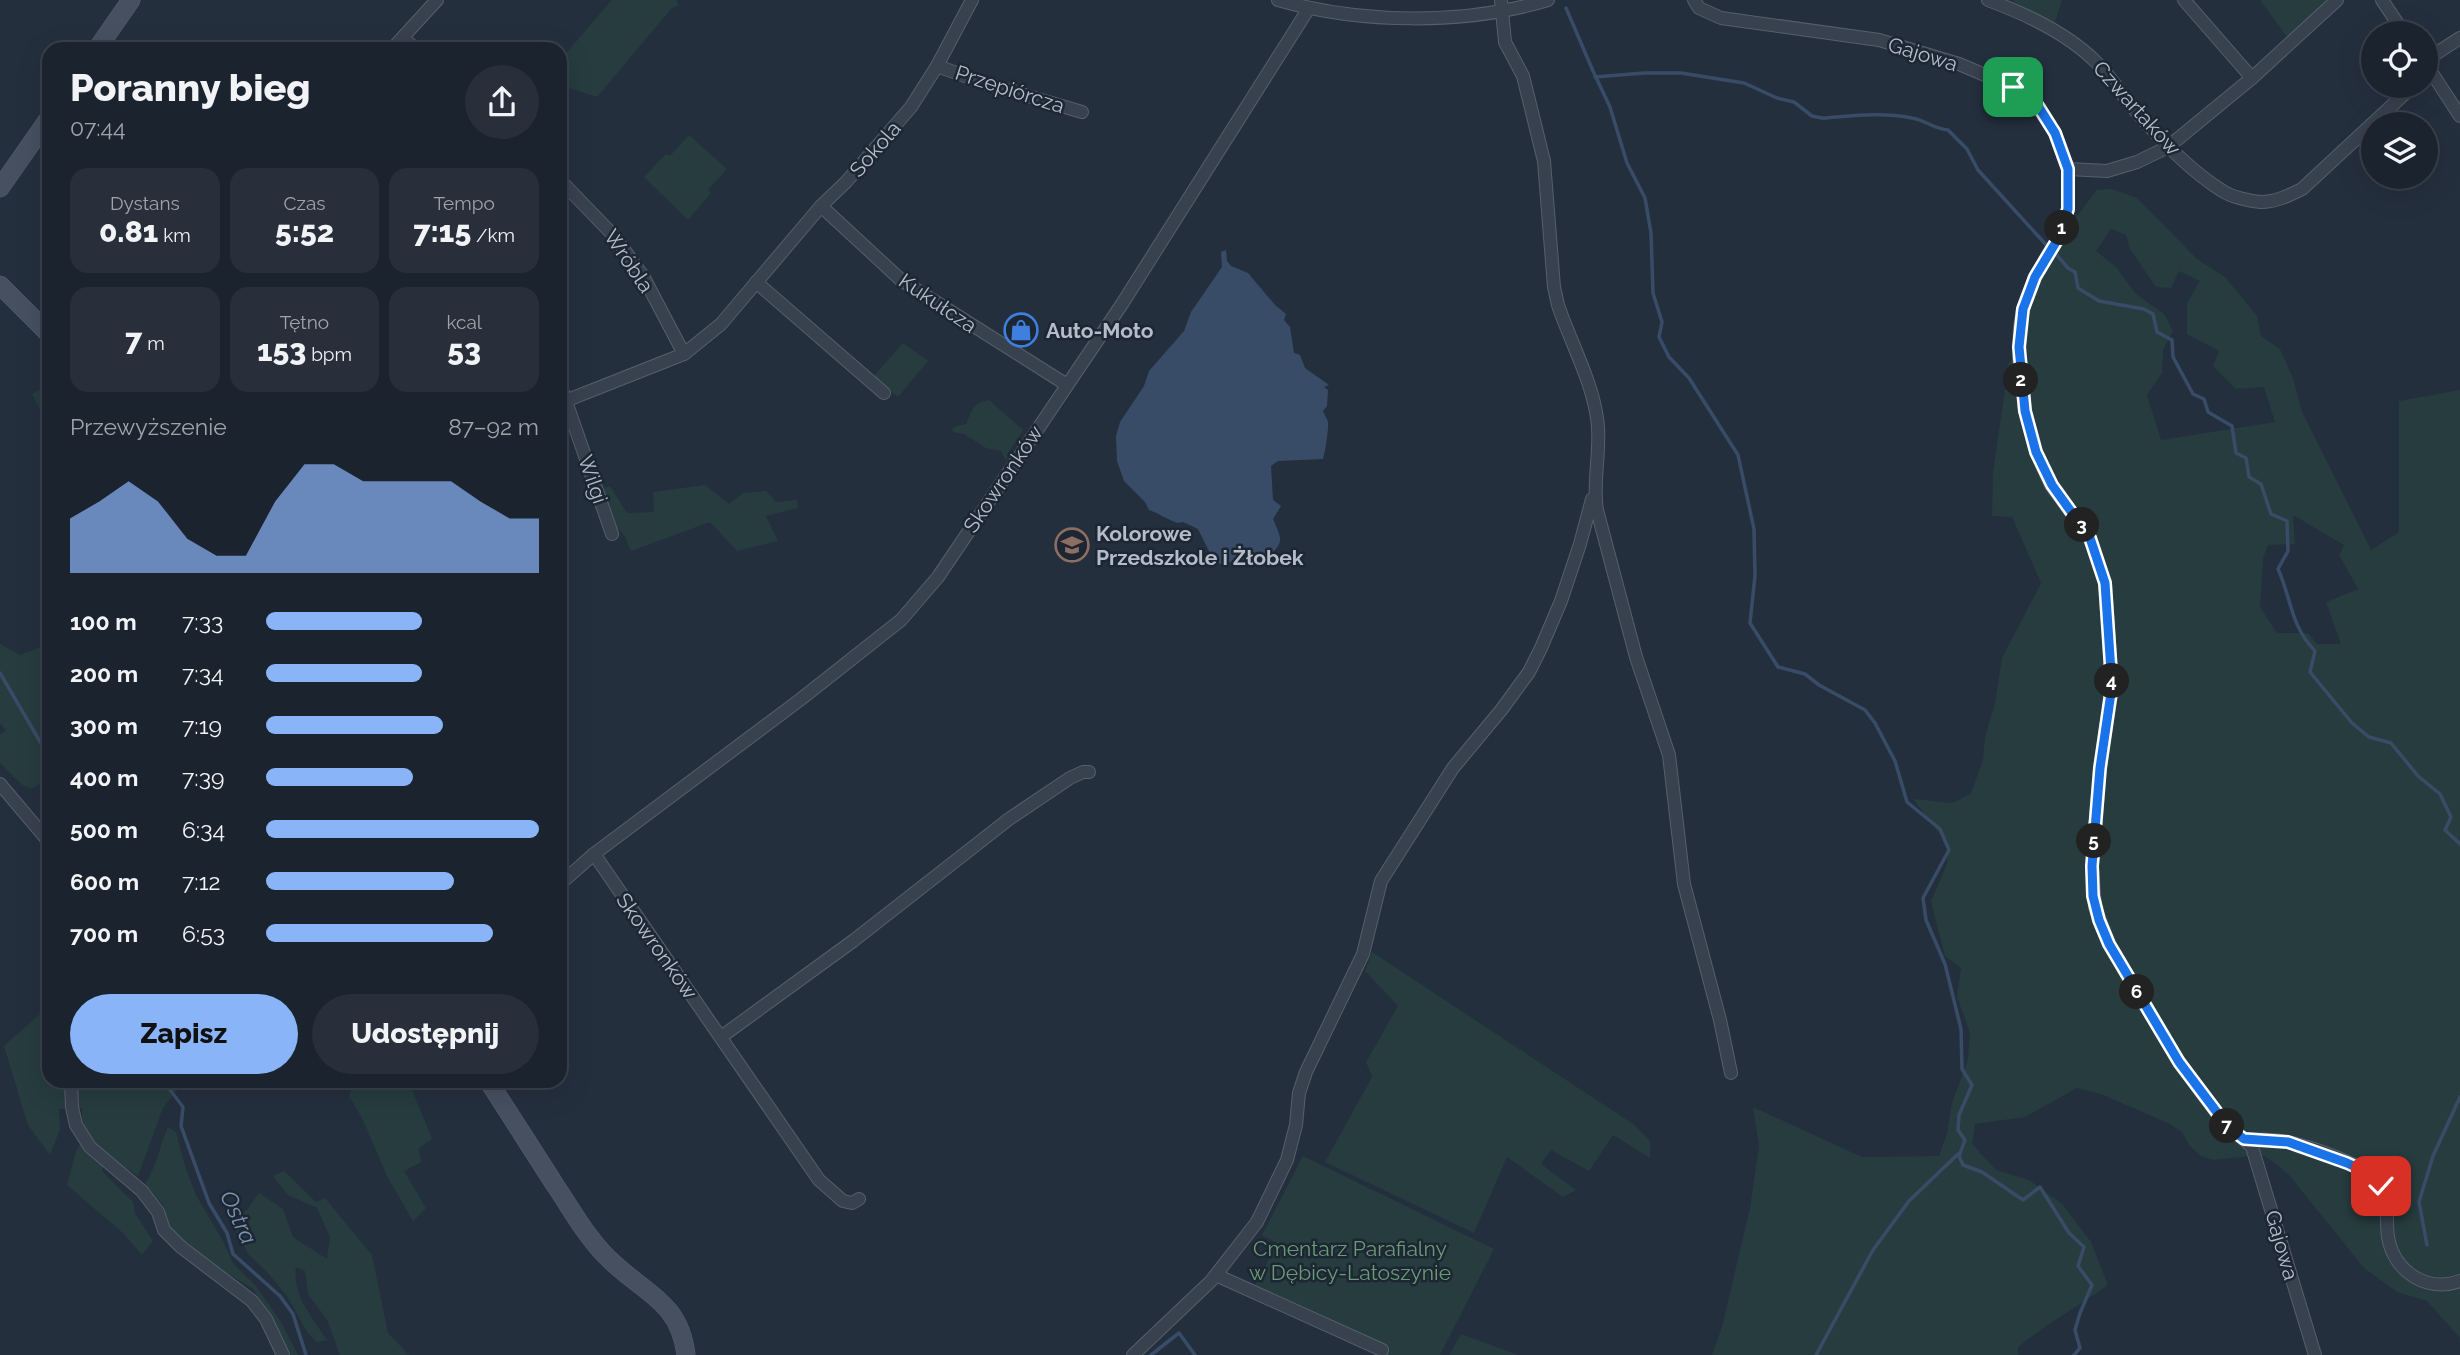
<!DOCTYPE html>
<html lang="pl">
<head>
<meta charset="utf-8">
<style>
	:root { --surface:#1b232e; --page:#282f3a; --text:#f1f3f6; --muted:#a0a4aa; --line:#39404a; --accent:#8ab4f8 }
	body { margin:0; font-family:Raleway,sans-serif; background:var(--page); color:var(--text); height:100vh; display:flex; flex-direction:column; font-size:26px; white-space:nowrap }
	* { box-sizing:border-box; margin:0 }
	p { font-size:23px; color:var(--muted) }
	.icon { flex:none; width:38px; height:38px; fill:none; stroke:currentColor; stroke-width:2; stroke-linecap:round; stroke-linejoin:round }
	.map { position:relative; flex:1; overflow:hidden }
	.side { position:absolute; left:42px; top:42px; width:525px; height:1046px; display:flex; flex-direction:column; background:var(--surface); border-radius:21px; box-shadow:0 7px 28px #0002,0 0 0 2px var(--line) }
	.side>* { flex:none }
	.fabs { position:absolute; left:2361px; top:21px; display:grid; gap:14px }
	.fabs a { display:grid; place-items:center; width:77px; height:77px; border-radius:50%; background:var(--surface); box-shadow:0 7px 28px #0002,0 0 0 2px var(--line); font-size:35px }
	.pin { position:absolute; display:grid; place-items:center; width:60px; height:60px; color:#fff; margin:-30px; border-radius:14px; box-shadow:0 4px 10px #0006 }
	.km { position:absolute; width:35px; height:35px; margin:-18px; border-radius:50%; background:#222; color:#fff; font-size:19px; line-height:35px; text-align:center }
	.round { display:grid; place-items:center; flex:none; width:74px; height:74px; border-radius:37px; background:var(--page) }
	.headline { display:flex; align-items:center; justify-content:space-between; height:119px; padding:0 28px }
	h1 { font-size:38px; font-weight:800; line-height:52px }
	.figures { display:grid; grid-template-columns:repeat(3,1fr); gap:10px; height:119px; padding:7px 28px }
	.figures div { display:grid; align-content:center; border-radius:18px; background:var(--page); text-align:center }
	.figures b { font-size:30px; font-weight:800 }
	.figures small { font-size:19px; font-weight:400 }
	.figures p { font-size:19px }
	.chart { height:196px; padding:14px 28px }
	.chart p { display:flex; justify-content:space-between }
	.chart svg { width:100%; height:126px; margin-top:7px; fill:var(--accent); opacity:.7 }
	.button { display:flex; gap:14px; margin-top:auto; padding:14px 28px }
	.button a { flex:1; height:80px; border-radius:42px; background:var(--accent); color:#111; font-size:28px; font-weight:800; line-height:80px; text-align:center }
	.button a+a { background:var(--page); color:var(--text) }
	ul { padding:0 28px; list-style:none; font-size:23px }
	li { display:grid; grid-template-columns:112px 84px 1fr; align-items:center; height:52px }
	li i { height:18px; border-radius:9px; background:var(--accent) }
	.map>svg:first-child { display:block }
	.green { fill:#263c3f; fill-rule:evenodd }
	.water { fill:#394c67 }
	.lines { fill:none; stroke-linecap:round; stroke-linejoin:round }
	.stream { stroke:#394c67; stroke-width:3.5 }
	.street-casing { stroke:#565f6c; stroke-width:14 }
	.secondary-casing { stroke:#565f6c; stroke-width:19 }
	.street { stroke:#38414e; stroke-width:12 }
	.secondary { stroke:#465061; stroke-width:18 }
	.route-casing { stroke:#fff; stroke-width:14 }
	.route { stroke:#1a73e8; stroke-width:9 }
	.labels { text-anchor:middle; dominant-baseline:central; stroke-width:5; stroke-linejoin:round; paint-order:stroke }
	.street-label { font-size:21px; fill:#b4bcc9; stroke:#1d2633 }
	.poi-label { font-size:21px; font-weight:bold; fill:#b4bcc9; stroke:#1d2633; text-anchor:start }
	.park-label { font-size:21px; fill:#6b9a76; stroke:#1d2633 }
	.water-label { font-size:23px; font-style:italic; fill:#7c92b1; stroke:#1d2633 }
</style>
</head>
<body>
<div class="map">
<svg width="2460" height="1355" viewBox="0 0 2460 1355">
	<rect width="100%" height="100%" fill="#242f3e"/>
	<g class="green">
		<polygon points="612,0 676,0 679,5 672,8 597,97 560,85 560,60"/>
		<polygon points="2013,0 2062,0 2055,22 2060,25 2058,29 2017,6"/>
		<polygon points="2260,0 2330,0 2288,38"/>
		<polygon points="689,135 727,169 708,190 711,193 688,220 644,177 666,154 670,156"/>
		<path d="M2112 189 2137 198 2198 260 2224 276 2257 316 2261 336 2280 349 2293 378 2302 412 2371 550 2399 532V401L2460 390V1338L2427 1301 2397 1292 2364 1268 2289 1175 2274 1162 2262 1155 2213 1160 2201 1156 2190 1146 2182 1132 2170 1124 2101 1094 2077 1088 2025 1117 1975 1124 1972 1144 1996 1170 2029 1180 2062 1204 2091 1242 2108 1285C2079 1306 2046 1324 2018 1347V1355H1712L1722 1327 1750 1208 1759 1146 1753 1107 1862 1157 1939 1156 1947 1133 1952 1103 1968 1059 1970 1033 1957 997 1961 968 1945 956 1931 901 1947 864 1948 845 1913 799 1953 803 1971 793 1983 760 1985 737 1995 703 2002 658 2041 583 2012 517 1992 516 1993 471 2009 363 2023 347C2025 289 2062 234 2097 190ZM2111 229 2126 235 2130 249 2156 287 2171 288 2179 271 2200 281 2187 303V334L2219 351 2213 366 2236 389 2264 387 2275 422 2161 440 2147 395 2162 373 2163 350 2173 331 2164 314 2136 294 2116 267 2096 251ZM2293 515 2344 545 2339 555 2358 589 2326 602 2341 644H2317L2308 633H2277L2260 607 2263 559 2268 545 2295 544Z"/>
		<polygon points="903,343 928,361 898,397 872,378"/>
		<polygon points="49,384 49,430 32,394"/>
		<path d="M989 400 1023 430 1009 452 1006 461 1001 451 986 448 964 434 953 432 952 429 956 426 966 424C972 412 971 403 989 400Z"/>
		<polygon points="705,485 729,504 743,493 766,491 776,502 797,500 798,508 766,516 778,541 737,551 710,522 631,551 624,535 616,527 603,488 610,486 627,513 654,512 653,492"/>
		<polygon points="0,644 20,655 49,644 49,788 45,781 31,789 21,784 0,763 0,735 6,730 0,723"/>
		<polygon points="1372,952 1633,1124 1650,1141 1650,1158 1613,1135 1589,1171 1551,1150 1541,1164 1576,1190 1563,1197 1507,1157 1474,1233 1325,1162 1372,1077 1366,1062 1398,1006 1365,971"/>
		<polygon points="49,1006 49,1082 196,1082 197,1085 180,1086 163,1108 138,1176 108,1156 102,1171 133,1202 135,1213 153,1241 142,1255 123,1233 67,1185 76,1151 87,1132 82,1121 82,1108 59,1109 60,1129 50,1155 28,1125 4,1046"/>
		<polygon points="344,1082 409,1082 432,1139 419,1148 421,1162 404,1171 426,1208 413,1221 388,1178 362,1118 349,1096 351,1090"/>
		<path d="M168 1127 176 1132 185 1166 196 1195 223 1241 233 1263 256 1286 281 1322 298 1355H291L281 1342 274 1325 253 1289 209 1262 169 1229 163 1205 145 1184C158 1164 159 1147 168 1127Z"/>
		<polygon points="1303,1156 1494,1249 1440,1355 1380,1355 1251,1294 1277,1243 1262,1235"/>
		<path d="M284 1171 316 1202 325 1198 372 1255 388 1333 409 1355H340L327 1320 308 1294 305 1271 296 1267C292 1295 312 1317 327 1340L317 1342 307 1332 287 1296 267 1272 249 1255 230 1221 247 1210 259 1193 283 1209 293 1237 327 1259 330 1237 317 1208 288 1195 273 1176Z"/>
		<polygon points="1461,1334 1518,1355 1449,1355"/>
	</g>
	<path class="water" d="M1226 250 1227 261 1231 266 1248 273 1275 305 1286 314 1284 320 1290 327 1294 353 1300 355 1305 368 1329 385 1324 387 1328 390 1327 406 1323 411C1324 415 1327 418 1328 422 1329 427 1325 454 1323 459L1278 461 1271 466 1273 500 1281 506 1273 519C1283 542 1284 542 1265 560L1253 558 1220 564 1210 553 1198 529 1183 522 1178 523C1168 520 1160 514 1149 510L1145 502 1124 481 1117 461 1116 436 1120 422 1144 386 1149 371 1184 331 1191 312 1222 267 1221 252Z"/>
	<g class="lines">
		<g class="stream">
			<polyline points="1566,8 1593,71 1610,107 1627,163 1645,198 1651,233 1653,293 1662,322 1659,337 1669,357 1689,378 1738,455 1754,529 1755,576 1750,623 1778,667 1805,674 1819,685 1865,710 1875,723 1895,761 1907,802 1940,829 1949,850 1923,898 1926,920 1945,964 1961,1029 1962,1069 1972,1085 1959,1115 1958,1130 1965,1140 1959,1156 1963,1165 1982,1172 2023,1200 2040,1187 2069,1233 2084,1247 2078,1266 2092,1285 2080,1313 2075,1330 2080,1348 2074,1355"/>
			<path d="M1595 77 1644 73H1681L1744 83 1777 98 1794 102 1812 116 1822 118C1852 116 1882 112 1912 118 1925 120 1934 129 1948 130L1967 149 1978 170 2049 248"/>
			<path d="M2055 253 2068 268 2075 272 2078 288 2099 301 2144 309 2153 314 2157 332 2172 340 2173 357 2193 394 2204 399 2208 412 2232 426 2236 453 2246 458 2249 477 2261 484 2271 514 2287 521 2288 551 2278 569C2292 600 2290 625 2315 651L2310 672 2352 723 2369 737 2391 743 2418 776 2440 794 2451 817 2445 830 2460 844"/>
			<polyline points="0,673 49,757"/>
			<polyline points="164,1082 183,1107 181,1126 209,1203 227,1233 233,1254 280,1296 293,1314 306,1355"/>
			<polyline points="2427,1245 2419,1202 2433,1156 2460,1097"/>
			<polyline points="1151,1355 1179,1333 1195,1355"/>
			<polyline points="1816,1355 1873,1250 1909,1201 1958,1154"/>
		</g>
		<defs>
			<g id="street">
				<path d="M1278 0C1361 24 1465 25 1548 0"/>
				<path d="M1501 0 1505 42 1523 76 1544 161 1554 287 1558 305C1570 341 1592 381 1597 418 1602 449 1592 479 1597 510L1636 657 1669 755 1684 884 1720 1020 1731 1073"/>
				<polyline points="1694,0 1699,8 1721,18 1879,40 1959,64 2013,87 2038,106 2055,133 2068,169 2068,209 2059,237 2035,277 2023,309 2020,327 2019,357 2025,411 2036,452 2051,485 2090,538 2105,583 2112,686 2100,768 2092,866 2095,907 2109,944 2179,1062 2219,1116 2252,1147 2315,1355"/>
				<path d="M1988 0C2026 14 2070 35 2098 64 2112 78 2122 96 2135 110 2158 137 2191 171 2221 190 2231 197 2249 201 2261 202 2276 202 2290 195 2302 189L2413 86"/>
				<polyline points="2184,0 2252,78"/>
				<polyline points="2382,0 2404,33"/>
				<polyline points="403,38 416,49"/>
				<polyline points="392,49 437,0"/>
				<polyline points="2426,60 2460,38"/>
				<polyline points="2426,64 2460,116"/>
				<polyline points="937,66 987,84 1082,112"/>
				<polyline points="2068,169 2107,171 2137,162 2168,147 2252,78 2337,0"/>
				<polyline points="560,180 615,237 643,276 684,354"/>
				<polyline points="821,206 901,280 1067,385"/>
				<polyline points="756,282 884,393"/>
				<polyline points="560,384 612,534"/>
				<polyline points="560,403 684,354 721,324 821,206 846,182 911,107 937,66 972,0"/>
				<polyline points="0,784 49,842"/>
				<polyline points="594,854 819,1180 843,1201 852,1203 859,1199"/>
				<polyline points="560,884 594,854 801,699 901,620 938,577 1122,304 1309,8"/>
				<polyline points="721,1037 853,941 1009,819 1070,778 1083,772 1089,772"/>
				<polyline points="71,1082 72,1107 76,1125 90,1147 142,1191 158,1212 164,1230 181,1247 252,1301 266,1319 283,1355"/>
				<path d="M2244 1139C2258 1140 2273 1139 2287 1142 2308 1146 2363 1164 2376 1180 2391 1197 2385 1216 2388 1237 2394 1272 2427 1293 2460 1281"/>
				<polyline points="1216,1275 1382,1350"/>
				<polyline points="1133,1355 1211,1281 1257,1222 1287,1160 1296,1125 1299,1093 1306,1072 1363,954 1381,881 1453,768 1502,709 1529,672 1541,648 1561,601 1580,544 1592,499"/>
			</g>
			<g id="secondary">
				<polyline points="97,49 131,0"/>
				<polyline points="0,188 49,118"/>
				<polyline points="0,285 49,334"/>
				<path d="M489 1082C511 1116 533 1151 555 1185 572 1210 587 1238 609 1259 643 1293 680 1301 686 1355"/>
			</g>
		</defs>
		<use href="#street" class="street-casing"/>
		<use href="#secondary" class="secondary-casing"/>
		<use href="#street" class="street"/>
		<use href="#secondary" class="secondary"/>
	</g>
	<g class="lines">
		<defs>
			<polyline id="route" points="2013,87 2038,106 2055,133 2068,169 2068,209 2059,237 2035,277 2023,309 2019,347 2025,411 2036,452 2052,485 2090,538 2105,583 2112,686 2100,768 2092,866 2093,896 2099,920 2109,944 2179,1062 2228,1127 2244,1139 2288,1142 2347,1163 2371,1174 2381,1186"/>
		</defs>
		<use href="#route" class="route-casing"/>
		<use href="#route" class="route"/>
	</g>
	<defs>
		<symbol id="shop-ring" viewBox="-11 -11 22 22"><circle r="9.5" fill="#1d2633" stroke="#3f7fe0" stroke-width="1.5"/><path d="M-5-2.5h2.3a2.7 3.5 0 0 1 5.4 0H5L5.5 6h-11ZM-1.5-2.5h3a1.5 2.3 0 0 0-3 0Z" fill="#3f7fe0"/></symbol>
		<symbol id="school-ring" viewBox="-11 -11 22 22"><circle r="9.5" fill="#1d2633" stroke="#8d6e63" stroke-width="1.5"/><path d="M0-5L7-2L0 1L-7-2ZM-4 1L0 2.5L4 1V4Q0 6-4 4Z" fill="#8d6e63"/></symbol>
	</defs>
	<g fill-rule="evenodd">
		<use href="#shop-ring" x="1002" y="311" width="38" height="38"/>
		<use href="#school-ring" x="1053" y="526" width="38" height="38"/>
	</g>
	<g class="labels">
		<g class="street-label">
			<text transform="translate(1923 54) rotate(17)">Gajowa</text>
			<text transform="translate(1010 89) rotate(18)">Przepiórcza</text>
			<text transform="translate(2137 108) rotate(48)">Czwartaków</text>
			<text transform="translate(875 149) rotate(-49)">Sokola</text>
			<text transform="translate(629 261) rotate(56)">Wróbla</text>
			<text transform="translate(938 303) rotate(34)">Kukułcza</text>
			<text transform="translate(593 479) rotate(71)">Wilgi</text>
			<text transform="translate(1003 479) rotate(-56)">Skowronków</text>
			<text transform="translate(657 946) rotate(55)">Skowronków</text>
			<text transform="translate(2282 1245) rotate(74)">Gajowa</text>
		</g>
		<g class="poi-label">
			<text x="1046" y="330">Auto-Moto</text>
			<text x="1096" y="533">Kolorowe<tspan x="1096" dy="24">Przedszkole i Żłobek</tspan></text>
		</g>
		<g class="park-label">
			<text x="1350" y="1248">Cmentarz Parafialny<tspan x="1350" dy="24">w Dębicy-Latoszynie</tspan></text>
		</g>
		<g class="water-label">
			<text transform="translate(239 1217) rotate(65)">Ostra</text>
		</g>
	</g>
</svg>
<div class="fabs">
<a><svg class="icon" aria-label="locate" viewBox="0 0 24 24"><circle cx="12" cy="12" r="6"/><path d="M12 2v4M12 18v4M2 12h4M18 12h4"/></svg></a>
<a><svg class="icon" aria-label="layers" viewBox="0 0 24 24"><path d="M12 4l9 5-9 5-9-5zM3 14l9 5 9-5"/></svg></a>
</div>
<div class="pin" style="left:2013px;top:87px;background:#1e9e55"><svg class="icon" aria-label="arrive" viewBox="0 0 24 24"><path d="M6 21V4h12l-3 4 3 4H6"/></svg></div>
<div class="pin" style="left:2381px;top:1186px;background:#d93025"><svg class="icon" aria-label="check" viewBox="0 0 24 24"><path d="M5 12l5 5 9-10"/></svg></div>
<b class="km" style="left:2062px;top:228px">1</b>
<b class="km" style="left:2021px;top:380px">2</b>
<b class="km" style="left:2082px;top:525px">3</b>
<b class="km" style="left:2112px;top:681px">4</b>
<b class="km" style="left:2094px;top:841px">5</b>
<b class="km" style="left:2137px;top:992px">6</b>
<b class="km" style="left:2227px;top:1126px">7</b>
<section class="side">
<div class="headline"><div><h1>Poranny bieg</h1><p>07:44</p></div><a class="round"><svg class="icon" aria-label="share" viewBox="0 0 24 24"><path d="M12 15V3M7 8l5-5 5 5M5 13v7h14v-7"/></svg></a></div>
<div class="figures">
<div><p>Dystans</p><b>0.81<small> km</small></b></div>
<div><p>Czas</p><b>5:52</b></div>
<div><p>Tempo</p><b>7:15<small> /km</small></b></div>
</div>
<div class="figures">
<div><b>7<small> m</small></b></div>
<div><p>Tętno</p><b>153<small> bpm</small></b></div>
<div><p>kcal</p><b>53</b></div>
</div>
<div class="chart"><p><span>Przewyższenie</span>87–92 m</p>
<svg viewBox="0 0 160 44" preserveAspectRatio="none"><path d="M0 44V25L10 19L20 12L30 19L40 32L50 38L60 38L70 19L80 6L90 6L100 12L110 12L120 12L130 12L140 19L150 25L160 25V44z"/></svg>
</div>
<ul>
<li><b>100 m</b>7:33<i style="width:57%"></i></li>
<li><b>200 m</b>7:34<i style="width:57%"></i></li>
<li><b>300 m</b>7:19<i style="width:65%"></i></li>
<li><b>400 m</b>7:39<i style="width:54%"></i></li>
<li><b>500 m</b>6:34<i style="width:100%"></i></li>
<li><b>600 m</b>7:12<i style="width:69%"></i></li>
<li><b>700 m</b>6:53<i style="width:83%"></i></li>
</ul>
<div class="button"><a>Zapisz</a><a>Udostępnij</a></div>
</section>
</div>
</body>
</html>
